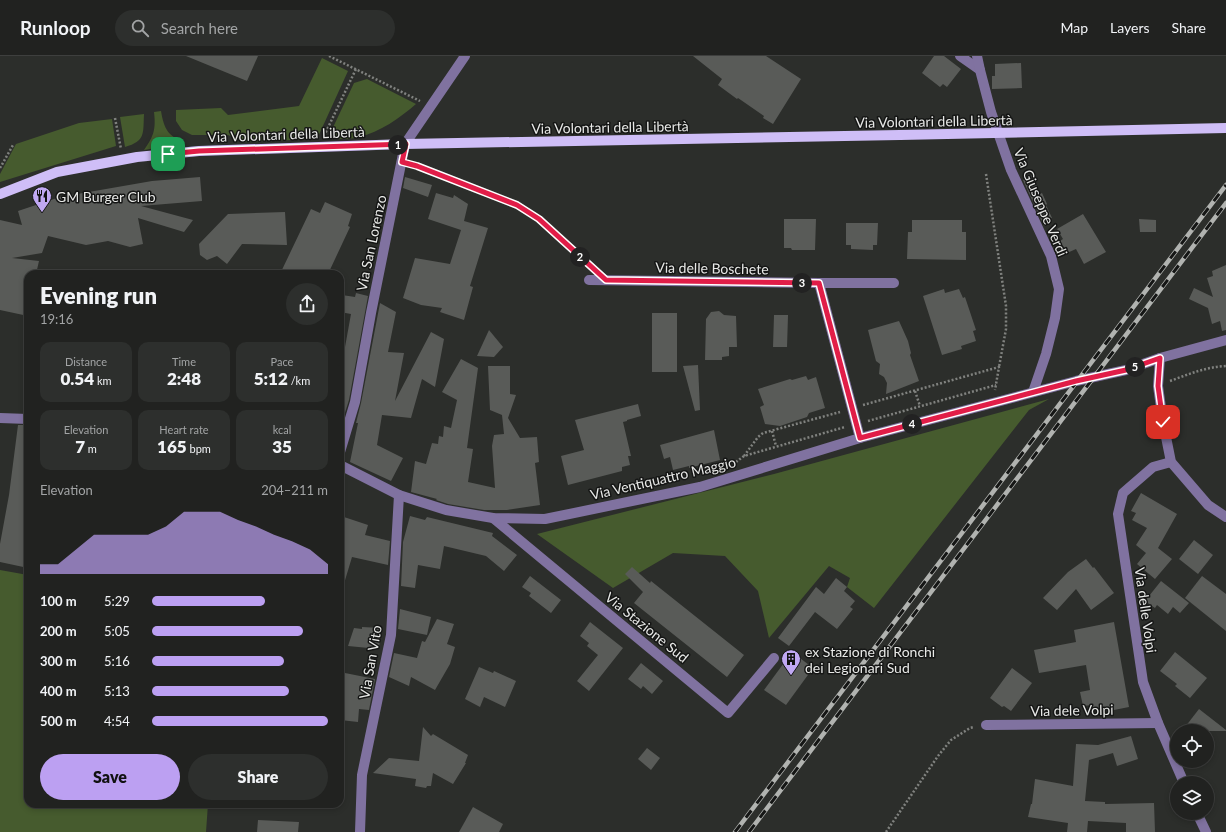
<!DOCTYPE html>
<html lang="en">
<head>
<meta charset="utf-8">
<style>
	:root { --surface:#212220; --page:#2d2f2d; --text:#f1f3f6; --muted:#a2a4a5; --line:#3e3f3e; --accent:#bca0f2 }
	body { margin:0; font-family:Lato,sans-serif; background:var(--page); color:var(--text); height:100vh; display:flex; flex-direction:column; font-size:15px; white-space:nowrap }
	* { box-sizing:border-box; margin:0 }
	p { font-size:13px; color:var(--muted) }
	.icon { flex:none; width:22px; height:22px; fill:none; stroke:currentColor; stroke-width:2; stroke-linecap:round; stroke-linejoin:round }
	.map { position:relative; flex:1; overflow:hidden }
	.drawer { position:absolute; left:24px; top:214px; width:320px; height:538px; display:flex; flex-direction:column; background:var(--surface); border-radius:12px; box-shadow:0 2px 6px #0003,0 0 0 1px var(--line) }
	.drawer>* { flex:none }
	.tools { position:absolute; left:1170px; top:668px; display:grid; gap:8px }
	.tools a { display:grid; place-items:center; width:44px; height:44px; border-radius:50%; background:var(--surface); box-shadow:0 2px 6px #0003,0 0 0 1px var(--line); font-size:20px }
	.pin { position:absolute; display:grid; place-items:center; width:34px; height:34px; color:#fff; margin:-17px; border-radius:8px; box-shadow:0 2px 6px #0006 }
	.km { position:absolute; width:20px; height:20px; margin:-10px; border-radius:50%; background:#222; color:#fff; font-size:11px; line-height:20px; text-align:center }
	.round { display:grid; place-items:center; flex:none; width:42px; height:42px; border-radius:21px; background:var(--page) }
	.overview { display:flex; align-items:center; justify-content:space-between; height:68px; padding:0 16px }
	h1 { font-size:22px; font-weight:800; line-height:30px }
	.figures { display:grid; grid-template-columns:repeat(3,1fr); gap:6px; height:68px; padding:4px 16px }
	.figures div { display:grid; align-content:center; border-radius:10px; background:var(--page); text-align:center }
	.figures b { font-size:17px; font-weight:800 }
	.figures small { font-size:11px; font-weight:400 }
	.figures p { font-size:11px }
	.chart { height:112px; padding:8px 16px }
	.chart p { display:flex; justify-content:space-between }
	.chart svg { width:100%; height:72px; margin-top:4px; fill:var(--accent); opacity:.7 }
	.button { display:flex; gap:8px; margin-top:auto; padding:8px 16px }
	.button a { flex:1; height:46px; border-radius:24px; background:var(--accent); color:#111; font-size:16px; font-weight:800; line-height:46px; text-align:center }
	.button a+a { background:var(--page); color:var(--text) }
	ul { padding:0 16px; list-style:none; font-size:13px }
	li { display:grid; grid-template-columns:64px 48px 1fr; align-items:center; height:30px }
	li i { height:10px; border-radius:5px; background:var(--accent) }
	header { display:flex; align-items:center; gap:24px; box-sizing:border-box; height:56px; padding:0 20px; background:var(--surface); border-bottom:1px solid var(--line) }
	header strong { font-size:19px }
	nav { display:flex; gap:22px; margin-inline-start:auto; font-size:14px }
	.search { width:280px; height:36px; background:var(--page); display:flex; align-items:center; gap:10px; box-sizing:border-box; padding:0 14px; border-radius:22px; color:var(--muted); font-size:15px }
	.map>svg:first-child { display:block }
	.green { fill:#465b2e }
	.building { fill:#595b58 }
	.lines { fill:none; stroke-linecap:round; stroke-linejoin:round }
	.path { stroke:#80827f; stroke-width:2.5; stroke-dasharray:2 2; stroke-linecap:butt }
	.minor { stroke:#8072a0; stroke-width:10 }
	.major { stroke:#cfbef7; stroke-width:10 }
	.rail-casing { stroke:#b1b3b0; stroke-width:4.5 }
	.rail { stroke:#151615; stroke-width:3; stroke-dasharray:9; stroke-linecap:butt }
	.major-bridge { stroke:#cfbef7; stroke-width:10 }
	.route-casing { stroke:#fff; stroke-width:8 }
	.route { stroke:#e11d48; stroke-width:5 }
	.labels { text-anchor:middle; dominant-baseline:central; stroke-width:3; stroke-linejoin:round; paint-order:stroke }
	.street-label { font-size:14px; fill:#e8e9e7; stroke:#151615 }
	.poi-label { font-size:14px; fill:#e8e9e7; stroke:#151615; text-anchor:start }
</style>
</head>
<body>
<header>
<strong>Runloop</strong>
<div class="search"><svg class="icon" aria-label="search" viewBox="0 0 24 24"><circle cx="10" cy="10" r="6"/><path d="M15 15l6 6"/></svg>Search here</div>
<nav><a>Map</a><a>Layers</a><a>Share</a></nav>
</header>
<div class="map">
<svg width="1226" height="776" viewBox="0 0 1226 776">
	<rect width="100%" height="100%" fill="#2c2e2b"/>
	<g class="green">
		<polygon points="322,2 348,15 317,83 244,86 228,79 192,79 182,74 176,65 176,54 221,52 228,59 299,50"/>
		<path d="M367 23 416 48C400 62 380 76 359 81 349 84 338 83 328 82L354 27Z"/>
		<path d="M161 55C164 73 168 80 185 87L144 94C154 80 156 73 154 56Z"/>
		<path d="M144 58C143 77 146 85 125 91L120 61Z"/>
		<polygon points="112,63 116,90 0,126 0,118 16,88 79,67"/>
		<polygon points="1049,343 1029,354 874,552 847,531 850,522 829,510 769,582 758,535 725,500 673,497 613,532 537,478 774,418"/>
		<polygon points="0,514 28,519 28,748 208,748 206,776 0,776"/>
	</g>
	<g class="building">
		<polygon points="186,0 258,0 247,25"/>
		<polygon points="693,0 766,0 801,23 773,68 763,62 764,60 738,42 737,43 718,29 722,23"/>
		<polygon points="934,0 944,0 961,13 947,31 943,28 940,31 922,17"/>
		<polygon points="1021,7 1022,32 992,33 992,20 995,20 995,8"/>
		<polygon points="1032,119 1040,138 1042,137 1047,148 1046,149 1052,162 1049,163 1051,167 1044,170 1023,124"/>
		<polygon points="200,121 202,145 141,150 193,164 184,176 138,162 143,188 130,191 108,185 86,189 48,180 42,197 12,202 39,205 36,218 28,218 28,260 0,254 0,164 22,169 18,155 60,141 152,125"/>
		<polygon points="405,121 432,129 428,141 403,132"/>
		<polygon points="436,137 453,142 454,139 468,148 464,165 488,172 470,230 473,231 464,264 440,256 442,252 421,249 403,242 415,202 450,208 461,174 428,163"/>
		<polygon points="325,146 352,158 348,170 350,171 328,218 280,218 311,153 320,157"/>
		<polygon points="285,156 287,189 242,188 227,208 217,200 207,204 200,199 199,188 228,158"/>
		<polygon points="1083,158 1106,196 1084,208 1076,193 1067,197 1060,185 1063,183 1057,173"/>
		<polygon points="784,163 816,163 815,194 792,194 791,192 784,192"/>
		<polygon points="1139,163 1156,164 1156,176 1140,176"/>
		<polygon points="912,164 962,164 962,176 966,176 966,204 907,203 908,176 912,176"/>
		<polygon points="846,167 878,167 877,189 873,189 873,194 851,193 851,189 846,189"/>
		<polygon points="1226,209 1226,274 1222,275 1220,265 1212,268 1208,252 1189,243 1194,232 1213,241 1207,222 1213,220 1212,215"/>
		<polygon points="944,233 945,237 959,233 963,242 965,241 976,274 973,275 976,285 961,290 962,293 942,299 923,240"/>
		<polygon points="356,237 368,240 349,344 343,363 340,361 340,290 345,291 351,258 340,256 340,249 342,239 355,241"/>
		<polygon points="380,247 396,256 388,296 404,297 395,345 431,276 444,283 435,331 422,323 411,362 382,359 377,389 403,402 391,425 350,406 358,367 356,367 361,347"/>
		<polygon points="719,255 724,259 736,260 737,291 729,291 729,300 722,301 722,304 705,304 706,263 711,256"/>
		<rect x="652" y="257" width="25" height="59"/>
		<polygon points="774,259 788,259 787,291 773,291"/>
		<polygon points="899,265 908,285 911,297 910,299 919,325 886,338 887,327 884,321 879,318 880,308 876,305 868,274"/>
		<polygon points="489,274 503,291 494,301 477,300"/>
		<polygon points="461,303 478,312 467,392 473,393 468,426 495,432 492,390 494,379 504,378 502,359 490,354 488,310 510,310 510,338 516,339 508,362 520,382 537,381 539,406 535,407 540,449 507,454 484,454 448,448 436,444 437,443 411,436 415,405 426,408 432,387 438,388 439,380 443,381 444,370 451,372 457,344 442,336"/>
		<polygon points="698,309 700,354 695,355 683,310"/>
		<polygon points="806,320 808,324 816,321 825,352 809,357 807,361 780,370 765,368 760,351 764,349 758,333 790,323 792,324"/>
		<polygon points="638,348 641,360 627,364 627,365 623,366 631,400 628,400 630,409 622,411 622,415 568,429 561,400 584,394 575,364"/>
		<polygon points="18,369 28,369 28,512 0,506 0,488 9,439"/>
		<polygon points="714,374 720,404 689,412 689,410 673,414 670,401 664,403 660,389"/>
		<polygon points="1141,437 1177,458 1158,492 1172,503 1155,523 1137,508 1146,497 1136,489 1147,472 1132,464 1136,457 1131,455"/>
		<polygon points="410,460 425,464 427,461 493,477 492,480 517,499 504,515 486,500 444,490 440,513 418,509 415,532 401,530 403,486"/>
		<polygon points="344,461 368,469 365,479 390,485 388,509 352,501 343,531 340,530 340,475"/>
		<polygon points="1194,484 1213,499 1198,518 1179,503"/>
		<polygon points="1086,503 1093,512 1094,511 1114,537 1091,554 1076,533 1057,554 1043,542 1068,516"/>
		<polygon points="632,511 650,527 651,525 744,599 727,621 634,547 643,536 625,518"/>
		<polygon points="530,520 561,544 551,557 529,540 531,537 522,531"/>
		<polygon points="1202,520 1226,538 1226,575 1185,542"/>
		<polygon points="836,522 847,531 844,535 855,545 850,551 853,553 837,573 815,556 789,590 778,582 816,531 824,538"/>
		<polygon points="1161,525 1189,547 1180,557 1173,551 1168,558 1157,549 1155,552 1145,545"/>
		<polygon points="400,553 431,561 427,579 398,573"/>
		<polygon points="437,563 454,568 447,588 455,591 450,608 435,634 411,621 409,630 389,621 394,597 417,602 422,585 425,586"/>
		<polygon points="590,566 623,592 589,635 577,625 598,599 587,590 589,587 580,580"/>
		<polygon points="1114,566 1129,651 1109,655 1108,651 1094,654 1092,649 1083,650 1080,636 1090,634 1086,609 1039,617 1034,594 1076,586 1074,574"/>
		<polygon points="362,571 381,572 379,593 348,590 354,572 362,573"/>
		<polygon points="792,596 813,612 786,649 764,634"/>
		<polygon points="1175,596 1207,622 1190,642 1175,630 1177,628 1160,615"/>
		<polygon points="641,607 663,625 652,638 643,630 641,633 628,623"/>
		<polygon points="479,611 493,617 494,615 516,625 505,651 484,641 480,651 465,643"/>
		<polygon points="1012,612 1032,627 1011,655 1004,650 1002,651 990,642"/>
		<polygon points="340,616 375,623 369,654 359,653 358,666 340,664"/>
		<polygon points="1199,653 1226,674 1226,675 1182,675"/>
		<polygon points="423,671 431,680 433,678 468,699 465,707 466,707 453,728 433,717 431,730 427,730 426,732 415,730 416,723 373,717 389,702 419,705"/>
		<polygon points="1131,680 1138,703 1117,710 1113,697 1089,704 1085,745 1105,746 1105,748 1154,747 1155,776 1126,776 1126,767 1088,765 1087,776 1067,776 1068,767 1028,761 1031,748 1032,748 1035,723 1073,730 1076,688 1098,689"/>
		<polygon points="647,692 660,702 651,714 638,703"/>
		<polygon points="473,751 503,768 499,776 459,776"/>
		<polygon points="258,764 299,766 298,776 257,776"/>
	</g>
	<g class="lines">
		<g class="path">
			<polyline points="329,0 420,45"/>
			<polyline points="115,62 121,93"/>
			<polyline points="324,80 356,13"/>
			<polyline points="413,109 517,149 539,163 592,211"/>
			<polyline points="0,112 13,89"/>
			<polyline points="986,118 1006,250 1006,273 999,311"/>
			<path d="M1170 325C1189 318 1206 311 1226 310"/>
			<polyline points="915,335 920,350"/>
			<polyline points="863,349 999,311 995,334"/>
			<polyline points="868,365 996,329"/>
			<polyline points="772,375 776,390"/>
			<polyline points="744,400 758,381 763,377 840,356"/>
			<polyline points="736,406 744,400 845,371"/>
			<polyline points="886,776 938,700 951,684 970,672 974,671"/>
		</g>
		<g class="minor">
			<polyline points="960,0 980,14 991,56 1011,114 1051,200 1059,233 1055,262 1046,298 1033,336"/>
			<polyline points="977,0 980,14"/>
			<polyline points="589,224 819,227 894,227"/>
			<polyline points="819,227 860,382"/>
			<polyline points="1160,302 1158,330 1163,366 1171,406 1208,449 1226,461"/>
			<polyline points="0,362 28,363"/>
			<polyline points="340,396 355,346 371,257 405,88 465,0"/>
			<polyline points="1171,406 1153,411 1123,437 1118,458 1143,626 1158,667 1184,727"/>
			<polyline points="340,409 399,439 446,454 493,462 545,463 700,431 860,382 1076,325 1126,314 1160,302 1226,284"/>
			<polyline points="493,462 728,657 774,602"/>
			<polyline points="986,669 1158,667"/>
			<polyline points="1197,757 1206,776"/>
			<polyline points="360,776 362,719 391,579 399,439"/>
		</g>
		<polyline class="major" points="0,138 57,116 137,101 199,95 405,88 900,79"/>
		<defs>
			<g id="rail">
				<polyline points="735,776 1226,129"/>
				<polyline points="749,776 1226,147"/>
			</g>
		</defs>
		<use href="#rail" class="rail-casing"/>
		<use href="#rail" class="rail"/>
		<polyline class="major-bridge" points="900,79 1226,72"/>
	</g>
	<g class="lines">
		<defs>
			<polyline id="route" points="168,98 199,95 406,88 402,106 417,110 517,149 539,163 606,224 819,227 860,382 1076,325 1126,314 1160,302 1158,330 1163,366"/>
		</defs>
		<use href="#route" class="route-casing"/>
		<use href="#route" class="route"/>
	</g>
	<defs>
		<symbol id="restaurant-pin" viewBox="-11 -11 22 30"><path d="M0 17L-7.5 6A9.5 9.5 0 1 1 7.5 6Z" fill="#c0a8f3" stroke="#151615"/><path d="M-5-6h1v4h1v-4h1v4h1v-4h1v5L-1.5 .5V6h-2V.5L-5-1ZM5-6V6H3V1.5H1.5Q1.5-4 5-6Z" fill="#111"/></symbol>
		<symbol id="building-pin" viewBox="-11 -11 22 30"><path d="M0 17L-7.5 6A9.5 9.5 0 1 1 7.5 6Z" fill="#c0a8f3" stroke="#151615"/><path d="M-4-6H4V6H1V3H-1V6H-4ZM-2.5-4.3h1.7v1.8h-1.7ZM.8-4.3h1.7v1.8H.8ZM-2.5-1h1.7V.8h-1.7ZM.8-1h1.7V.8H.8Z" fill="#111"/></symbol>
	</defs>
	<g fill-rule="evenodd">
		<use href="#restaurant-pin" x="31" y="129" width="22" height="30"/>
		<use href="#building-pin" x="780" y="592" width="22" height="30"/>
	</g>
	<g class="labels">
		<g class="street-label">
			<text transform="translate(934 65) rotate(-1)">Via Volontari della Libertà</text>
			<text transform="translate(610 71) rotate(-1)">Via Volontari della Libertà</text>
			<text transform="translate(286 78) rotate(-2)">Via Volontari della Libertà</text>
			<text transform="translate(1041 146) rotate(67)">Via Giuseppe Verdi</text>
			<text transform="translate(371 187) rotate(-78)">Via San Lorenzo</text>
			<text transform="translate(712 212) rotate(1)">Via delle Boschete</text>
			<text transform="translate(663 422) rotate(-13)">Via Ventiquattro Maggio</text>
			<text transform="translate(1146 554) rotate(82)">Via delle Volpi</text>
			<text transform="translate(647 571) rotate(39)">Via Stazione Sud</text>
			<text transform="translate(370 606) rotate(-80)">Via San Vito</text>
			<text transform="translate(1072 654) rotate(-1)">Via dele Volpi</text>
		</g>
		<g class="poi-label">
			<text x="56" y="140">GM Burger Club</text>
			<text x="805" y="595">ex Stazione di Ronchi<tspan x="805" dy="16">dei Legionari Sud</tspan></text>
		</g>
	</g>
</svg>
<div class="tools">
<a><svg class="icon" aria-label="locate" viewBox="0 0 24 24"><circle cx="12" cy="12" r="6"/><path d="M12 2v4M12 18v4M2 12h4M18 12h4"/></svg></a>
<a><svg class="icon" aria-label="layers" viewBox="0 0 24 24"><path d="M12 4l9 5-9 5-9-5zM3 14l9 5 9-5"/></svg></a>
</div>
<div class="pin" style="left:168px;top:98px;background:#1e9e55"><svg class="icon" aria-label="arrive" viewBox="0 0 24 24"><path d="M6 21V4h12l-3 4 3 4H6"/></svg></div>
<div class="pin" style="left:1163px;top:366px;background:#d93025"><svg class="icon" aria-label="check" viewBox="0 0 24 24"><path d="M5 12l5 5 9-10"/></svg></div>
<b class="km" style="left:398px;top:89px">1</b>
<b class="km" style="left:580px;top:201px">2</b>
<b class="km" style="left:802px;top:227px">3</b>
<b class="km" style="left:912px;top:368px">4</b>
<b class="km" style="left:1135px;top:311px">5</b>
<section class="drawer">
<div class="overview"><div><h1>Evening run</h1><p>19:16</p></div><a class="round"><svg class="icon" aria-label="share" viewBox="0 0 24 24"><path d="M12 15V3M7 8l5-5 5 5M5 13v7h14v-7"/></svg></a></div>
<div class="figures">
<div><p>Distance</p><b>0.54<small> km</small></b></div>
<div><p>Time</p><b>2:48</b></div>
<div><p>Pace</p><b>5:12<small> /km</small></b></div>
</div>
<div class="figures">
<div><p>Elevation</p><b>7<small> m</small></b></div>
<div><p>Heart rate</p><b>165<small> bpm</small></b></div>
<div><p>kcal</p><b>35</b></div>
</div>
<div class="chart"><p><span>Elevation</span>204–211 m</p>
<svg viewBox="0 0 160 44" preserveAspectRatio="none"><path d="M0 44V38L10 38L20 29L30 20L40 20L50 20L60 20L70 15L80 6L90 6L100 6L110 11L120 15L130 20L140 24L150 29L160 38V44z"/></svg>
</div>
<ul>
<li><b>100 m</b>5:29<i style="width:64%"></i></li>
<li><b>200 m</b>5:05<i style="width:86%"></i></li>
<li><b>300 m</b>5:16<i style="width:75%"></i></li>
<li><b>400 m</b>5:13<i style="width:78%"></i></li>
<li><b>500 m</b>4:54<i style="width:100%"></i></li>
</ul>
<div class="button"><a>Save</a><a>Share</a></div>
</section>
</div>
</body>
</html>
